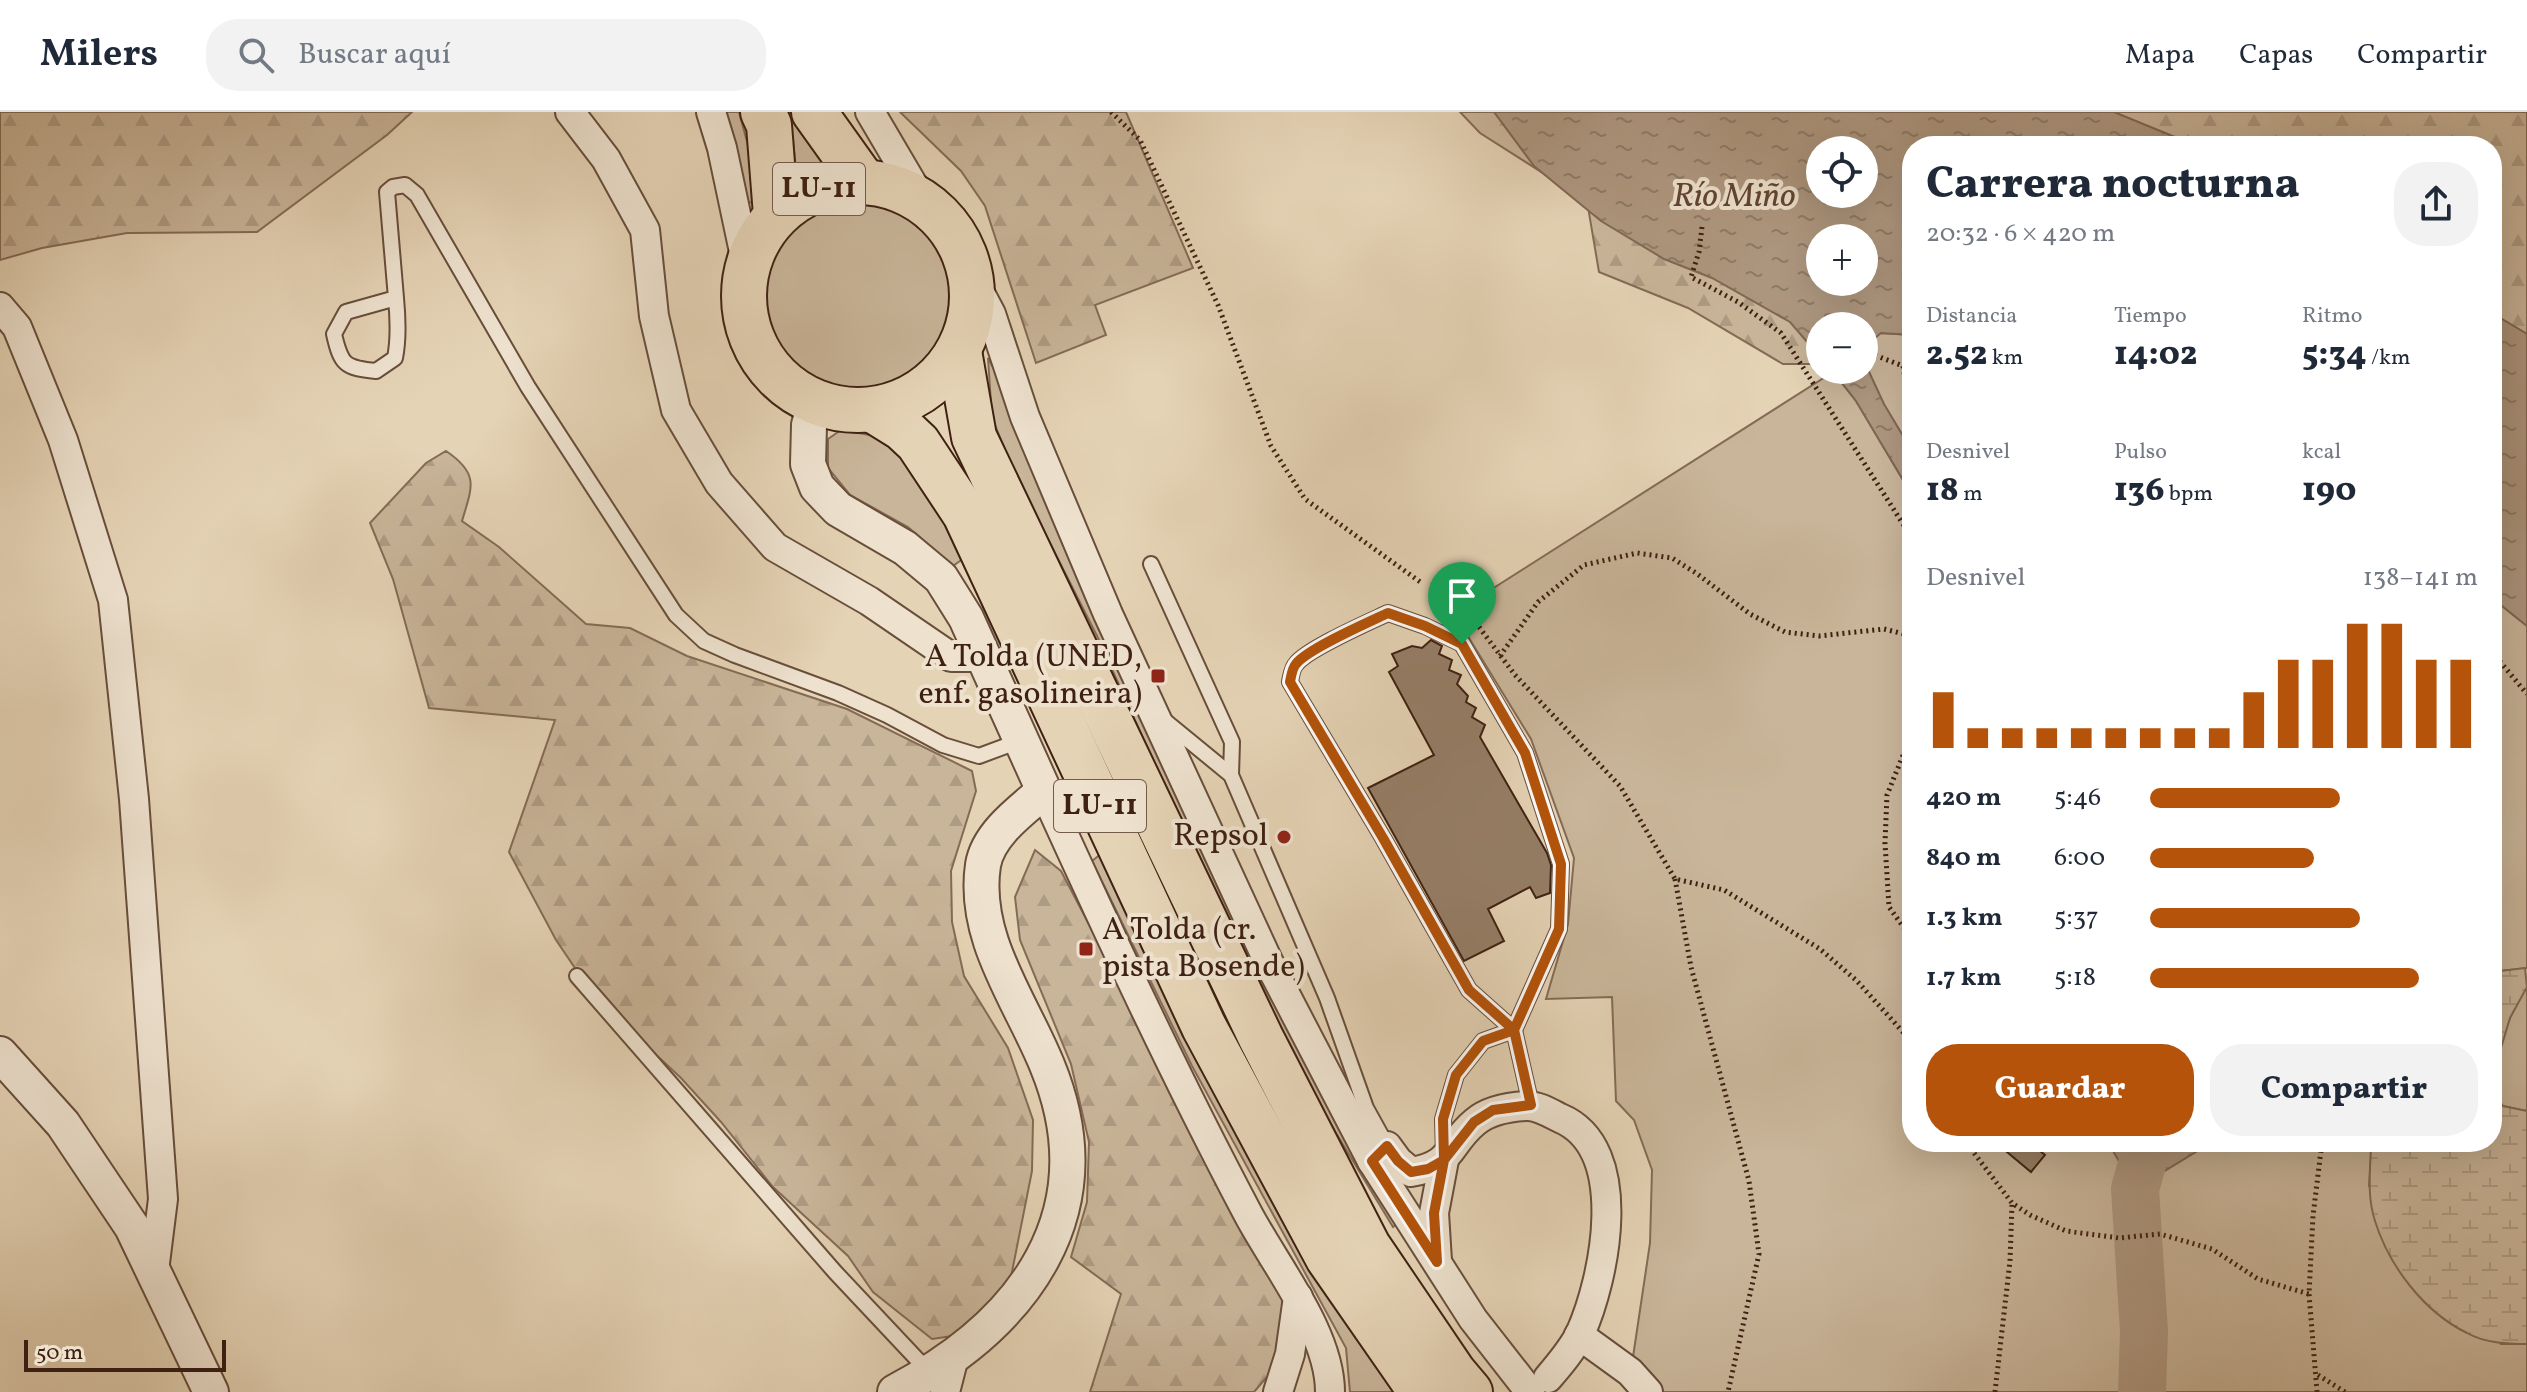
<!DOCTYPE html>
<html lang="es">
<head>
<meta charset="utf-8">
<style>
	:root { --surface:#fff; --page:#f2f2f3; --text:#1f2937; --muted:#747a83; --line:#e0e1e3; --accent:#b45309 }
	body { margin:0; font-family:Vollkorn,serif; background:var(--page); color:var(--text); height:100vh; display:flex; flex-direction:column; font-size:30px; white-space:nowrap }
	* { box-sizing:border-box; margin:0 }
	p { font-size:26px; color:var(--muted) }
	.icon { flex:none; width:44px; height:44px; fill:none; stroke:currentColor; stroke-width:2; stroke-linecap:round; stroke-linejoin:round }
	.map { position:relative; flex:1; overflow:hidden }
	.sheet { position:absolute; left:1902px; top:24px; width:600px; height:1016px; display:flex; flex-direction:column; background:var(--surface); border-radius:32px; box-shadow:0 8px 32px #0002 }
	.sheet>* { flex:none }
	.controls { position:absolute; left:1806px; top:24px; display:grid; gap:16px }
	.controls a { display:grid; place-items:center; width:72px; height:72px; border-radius:50%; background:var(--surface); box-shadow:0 8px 32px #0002; font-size:40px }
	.scale { position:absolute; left:24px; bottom:20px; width:202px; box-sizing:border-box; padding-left:8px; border:4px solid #3f2112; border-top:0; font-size:22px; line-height:28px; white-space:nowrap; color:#3f2112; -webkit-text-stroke:6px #eee2cf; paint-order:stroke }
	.pin { position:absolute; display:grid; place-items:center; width:68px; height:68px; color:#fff; margin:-82px -34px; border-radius:50% 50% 50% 0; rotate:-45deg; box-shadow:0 0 8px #0007 }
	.pin .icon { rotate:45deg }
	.round { display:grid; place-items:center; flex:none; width:84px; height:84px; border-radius:32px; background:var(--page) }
	.summary { display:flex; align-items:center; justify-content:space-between; height:136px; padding:0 24px }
	h1 { font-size:44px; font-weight:800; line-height:60px }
	.stats { display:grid; grid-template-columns:repeat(3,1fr); gap:12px; height:136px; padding:8px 24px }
	.stats div { display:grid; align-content:center }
	.stats b { font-size:34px; font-weight:800 }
	.stats small { font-size:22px; font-weight:400 }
	.stats p { font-size:22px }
	.chart { height:224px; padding:16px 24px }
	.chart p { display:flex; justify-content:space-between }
	.chart svg { width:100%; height:144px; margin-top:8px; stroke:var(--accent); stroke-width:6 }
	.primary-button { display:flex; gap:16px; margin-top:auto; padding:16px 24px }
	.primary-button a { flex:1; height:92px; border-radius:32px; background:var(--accent); color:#fff; font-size:32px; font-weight:800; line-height:92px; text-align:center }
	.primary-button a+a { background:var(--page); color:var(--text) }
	ul { padding:0 24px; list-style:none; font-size:26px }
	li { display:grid; grid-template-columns:128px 96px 1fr; align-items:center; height:60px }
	li i { height:20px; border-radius:10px; background:var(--accent) }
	header { display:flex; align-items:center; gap:48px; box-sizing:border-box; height:112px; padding:0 40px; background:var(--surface); border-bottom:2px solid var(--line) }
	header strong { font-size:38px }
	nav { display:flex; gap:44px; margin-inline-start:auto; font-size:28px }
	.search { width:560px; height:72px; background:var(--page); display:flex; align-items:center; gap:20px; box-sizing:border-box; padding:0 28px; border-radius:32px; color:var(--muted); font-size:30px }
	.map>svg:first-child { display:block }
	.grass { fill:#c9b599; stroke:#846b56; stroke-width:2 }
	.forest { fill:url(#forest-firs); stroke:#846b56; stroke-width:2 }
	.wetland { fill:url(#wetland-marsh); stroke:#846b56; stroke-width:2 }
	.water { fill:url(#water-ripples); stroke:#816753; stroke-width:2; fill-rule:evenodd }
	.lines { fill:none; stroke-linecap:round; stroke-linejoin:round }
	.river { stroke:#ad967e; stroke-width:48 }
	.building { fill:#957e67; stroke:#3f2112; stroke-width:2 }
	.service-casing { stroke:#684e3b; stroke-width:18 }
	.minor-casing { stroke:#684e3b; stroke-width:32 }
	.tertiary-casing { stroke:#684e3b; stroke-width:38 }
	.trunk-casing { stroke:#3f2112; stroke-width:48 }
	.path { stroke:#3f2112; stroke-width:5; stroke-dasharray:2 4; stroke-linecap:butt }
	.service { stroke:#eee2cf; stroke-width:14 }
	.minor { stroke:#eee2cf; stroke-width:28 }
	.tertiary { stroke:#eee2cf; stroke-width:34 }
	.trunk { stroke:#e5d3b5; stroke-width:44 }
	.route-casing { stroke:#fff; stroke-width:16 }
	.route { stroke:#b45309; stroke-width:10 }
	.poi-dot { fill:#8f2418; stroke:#eee2cf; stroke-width:3 }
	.labels { text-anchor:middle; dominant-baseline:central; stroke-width:8; stroke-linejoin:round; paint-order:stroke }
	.shield { fill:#eee2cf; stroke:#745b4b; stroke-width:2 }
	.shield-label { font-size:30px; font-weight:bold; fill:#3f2112 }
	.poi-label { font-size:32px; fill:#3f2112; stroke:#eee2cf; text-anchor:end }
	.water-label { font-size:34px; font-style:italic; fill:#604432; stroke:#eee2cf }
</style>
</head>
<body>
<header>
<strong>Milers</strong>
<div class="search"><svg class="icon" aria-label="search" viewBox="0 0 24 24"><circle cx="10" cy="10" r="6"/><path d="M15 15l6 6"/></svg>Buscar aquí</div>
<nav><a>Mapa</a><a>Capas</a><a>Compartir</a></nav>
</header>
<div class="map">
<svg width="2527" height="1280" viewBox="0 0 2527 1280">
	<defs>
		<pattern id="forest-firs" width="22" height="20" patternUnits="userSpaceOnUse" patternTransform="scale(2)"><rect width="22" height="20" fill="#c9b599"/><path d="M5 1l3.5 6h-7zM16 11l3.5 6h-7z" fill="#ae9b83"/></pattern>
		<pattern id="wetland-marsh" width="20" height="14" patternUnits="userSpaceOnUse" patternTransform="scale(2)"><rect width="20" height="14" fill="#c9b599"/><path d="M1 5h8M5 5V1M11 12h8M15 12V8" fill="none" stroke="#ae9b83"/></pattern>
		<pattern id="water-ripples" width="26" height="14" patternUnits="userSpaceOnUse" patternTransform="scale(2)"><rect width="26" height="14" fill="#ad967e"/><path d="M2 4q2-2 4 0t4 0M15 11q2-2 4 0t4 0" fill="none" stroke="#8e7a66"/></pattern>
	</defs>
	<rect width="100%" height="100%" fill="#e5d3b5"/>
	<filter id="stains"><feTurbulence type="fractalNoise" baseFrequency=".0025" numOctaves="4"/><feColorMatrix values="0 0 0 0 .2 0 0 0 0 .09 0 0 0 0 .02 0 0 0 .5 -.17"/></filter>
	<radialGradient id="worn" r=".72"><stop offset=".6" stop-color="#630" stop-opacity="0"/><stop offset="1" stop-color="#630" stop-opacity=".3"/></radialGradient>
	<g class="grass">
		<polygon points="722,0 739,0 752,48 754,89 744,93"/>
		<polygon points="785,0 794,0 826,49 796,59 793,27"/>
		<circle cx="857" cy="183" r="96"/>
		<path d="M1880 221 1912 223V339C1895 310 1864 268 1864 235Z"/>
		<polygon points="988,246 1012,290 1398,1111 1393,1115 1316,988 1181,711 1098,526 1016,364 992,306"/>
		<polygon points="1833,260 1856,289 1912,383 1912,1030 2108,1030 2135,1076 2212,1030 2372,1030 2369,1074 2501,1232 2527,1232 2527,1280 1662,1280 1633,1245 1650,1131 1652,1058 1634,1008 1616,989 1612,885 1546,887 1568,812 1574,746 1531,627 1469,526 1459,498"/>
		<polygon points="841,318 887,326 917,352 964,446 953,454 908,415 850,383 828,356 828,327"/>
		<polygon points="2492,486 2527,514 2527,856 2492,860"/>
		<polygon points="1102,741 1398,1280 1350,1280 1346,1236 1192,954 1092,749"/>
		<path d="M2527 875V997L2526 999 2503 994 2492 980C2497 945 2505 904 2527 875Z"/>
	</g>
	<g class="forest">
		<polygon points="0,0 412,0 387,23 257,120 127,121 42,136 0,148"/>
		<polygon points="900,0 1126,0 1193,156 1095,193 1106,223 1036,251 985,94 961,59"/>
		<polygon points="1460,0 1587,0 1820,214 1820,252 1783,252 1688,196 1599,160 1587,89 1480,21"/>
		<polygon points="2090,0 2527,0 2527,239 2492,220 2492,34 2154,34"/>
		<path d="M446 339C480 362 472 375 462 409L499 435 586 512 630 516 687 544 847 597 972 659 976 679 951 759 952 810 964 864 1008 936 1033 1008 1032 1059 1009 1175 959 1223 932 1227 873 1180 848 1144 773 1075 721 1010 681 966 596 887 556 828 509 740 555 608 429 596 393 467 370 411 426 351Z"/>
		<polygon points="1035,738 1061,759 1304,1222 1254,1280 1090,1280 1121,1182 1071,1145 1087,1090 1089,1030 1071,952 1020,828 1015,785"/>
	</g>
	<path class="wetland" d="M2525 856 2527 875 2510 906 2495 956 2492 980 2503 994 2527 999V1232C2507 1232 2485 1231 2467 1221 2424 1200 2389 1154 2375 1109 2367 1085 2370 1059 2371 1035L2372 1030H2492V860Z"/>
	<g class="water">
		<path d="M1494 0H2114L2197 34H1912V223L1881 221 1864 235V214H1820V245L1790 210 1712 166 1664 147 1601 109 1534 54ZM1864 38V82H1820V38ZM1864 126V170H1820V126Z"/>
		<polygon points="2492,201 2527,222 2527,514 2492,486"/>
		<polygon points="1864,249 1884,292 1912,339 1912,383 1856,289 1832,258 1864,258"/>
		<polygon points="2108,1030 2212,1030 2135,1077"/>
	</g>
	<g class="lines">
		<polyline class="river" points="2142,1280 2144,1220 2135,1077 2144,1045 2154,1030"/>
	</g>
	<g class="building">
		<polygon points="1431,528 1442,534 1439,542 1452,548 1449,558 1461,563 1457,572 1468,584 1466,590 1476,596 1472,605 1485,613 1480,625 1547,741 1551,753 1550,781 1536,786 1530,775 1488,797 1504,829 1464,849 1368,676 1434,643 1389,560 1398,554 1392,542 1412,534 1422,536"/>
		<polygon points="1995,1030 2029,1030 2045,1043 2031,1060"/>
	</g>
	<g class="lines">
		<defs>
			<g id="service">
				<path d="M396 186 346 200 334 222C341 253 345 256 376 259L395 246C399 226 398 207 396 186L387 80 393 75 405 73 417 83 528 275 676 503 704 529 735 543 838 581 887 603 943 633 979 644 1022 628"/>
				<polyline points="1151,452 1232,630 1231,663"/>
				<polyline points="1438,483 1462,532 1525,641 1561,752 1559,817 1514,918 1483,929 1456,963 1443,1007 1444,1043"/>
				<path d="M1462 532 1425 514 1388 501C1369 510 1307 537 1296 552 1292 556 1291 565 1290 570L1383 726 1469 878 1514 918 1531 993"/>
				<polyline points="1165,609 1231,663 1327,886 1366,996 1387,1034"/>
				<polyline points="577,864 835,1160 930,1261"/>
			</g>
			<g id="minor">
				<polyline points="570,0 606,47 645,118 654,204 676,298 719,371 775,435 869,489 951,545 984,545"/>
				<polyline points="711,0 722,36 747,154"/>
				<polyline points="870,0 923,90"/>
				<polyline points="972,166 991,202 1025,305 1108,502 1269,851 1372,1049 1473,1207 1530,1280"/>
				<polyline points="0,195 17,215 63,328 113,488 134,687 163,1087 154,1159"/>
				<path d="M1044 679C1108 820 1174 962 1247 1100 1274 1152 1330 1220 1330 1280"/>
				<path d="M1372 1049 1387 1034 1398 1049 1411 1060C1454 1053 1447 1033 1475 1010 1489 998 1508 995 1526 994 1537 993 1550 1001 1560 1006 1632 1036 1605 1167 1580 1222 1572 1238 1560 1252 1548 1266"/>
				<polyline points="1437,1149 1434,1101 1444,1048"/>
				<polyline points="1579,1223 1630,1260 1648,1280"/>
				<polyline points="945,1280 954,1245"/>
				<polyline points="1278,1280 1290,1242 1298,1185"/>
			</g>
			<g id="tertiary">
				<path d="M815 291 809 313 808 352 817 375 838 397 905 436 941 466 966 506 1044 679C1022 698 988 722 983 753 972 826 1021 889 1047 953 1108 1101 1024 1212 895 1280"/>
				<polyline points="0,942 63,1012 132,1115 211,1280"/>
			</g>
			<g id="trunk">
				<polyline points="763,0 769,13 776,103"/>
				<polyline points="814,0 864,70"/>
				<circle cx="858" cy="184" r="114"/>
				<polyline points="959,239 974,325 1261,926 1368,1134 1454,1261 1470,1280"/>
				<polyline points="873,298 902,316 918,331 965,402 1204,915 1328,1146 1421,1280"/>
			</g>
		</defs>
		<use href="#service" class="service-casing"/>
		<use href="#minor" class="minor-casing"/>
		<use href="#tertiary" class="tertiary-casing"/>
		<use href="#trunk" class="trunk-casing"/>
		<g class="path">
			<polyline points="1111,0 1140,28 1218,193 1271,334 1305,387 1423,472"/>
			<polyline points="1702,115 1699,140 1691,165 1738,190 1781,221 1912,426"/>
			<polyline points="1864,239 1903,254 1907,279 1912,290"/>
			<polyline points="1903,254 1912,253"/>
			<polyline points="1479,515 1515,563 1620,674 1675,767 1724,778 1820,837 1857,869 1912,930"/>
			<polyline points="2492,540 2527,582"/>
			<polyline points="1500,544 1538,490 1584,453 1637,441 1672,446 1696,461 1750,502 1785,520 1819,524 1884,517 1912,524"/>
			<polyline points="1912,621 1887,683 1885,731 1889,795 1912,827"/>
			<polyline points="1675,767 1691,855 1749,1069 1759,1142 1728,1280"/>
			<polyline points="1970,1030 1974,1041 2012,1091 2030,1103 2066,1119 2119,1126 2160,1122 2212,1137 2258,1167 2309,1182"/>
			<polyline points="2318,1263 2345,1280"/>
			<polyline points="1995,1280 2010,1149 2012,1092"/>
			<polyline points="2317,1280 2309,1182 2313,1104 2322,1030"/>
		</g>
		<use href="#service" class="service"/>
		<use href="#minor" class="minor"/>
		<use href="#tertiary" class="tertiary"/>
		<use href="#trunk" class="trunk"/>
	</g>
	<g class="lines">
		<defs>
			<path id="route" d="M1462 532 1525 641 1561 752 1559 817 1514 918 1483 929 1456 963 1443 1007 1444 1048 1428 1057 1411 1060 1398 1049 1387 1034 1372 1049 1437 1150 1434 1101 1444 1048 1474 1010 1493 998 1531 993 1514 918 1469 878 1383 726 1290 570C1291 565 1292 556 1296 552 1307 537 1369 510 1388 501L1425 514 1462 532"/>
		</defs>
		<use href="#route" class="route-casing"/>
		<use href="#route" class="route"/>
	</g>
	<g class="poi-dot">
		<rect x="1150" y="556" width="16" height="16" rx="4"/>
		<circle cx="1284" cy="725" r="8"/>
		<rect x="1078" y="829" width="16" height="16" rx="4"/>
	</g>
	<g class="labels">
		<g class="shield">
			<rect x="773" y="51" width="92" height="52" rx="6"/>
			<rect x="1054" y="668" width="92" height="52" rx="6"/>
		</g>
		<g class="shield-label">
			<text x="819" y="77">LU-11</text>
			<text x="1100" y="694">LU-11</text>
		</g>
		<g class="poi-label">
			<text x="1142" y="546">A Tolda (UNED,<tspan x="1142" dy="37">enf. gasolineira)</tspan></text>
			<text x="1268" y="725">Repsol</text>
			<text x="1102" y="819" text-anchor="start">A Tolda (cr.<tspan x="1102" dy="37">pista Bosende)</tspan></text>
		</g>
		<g class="water-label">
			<text x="1734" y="85">Río Miño</text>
		</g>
	</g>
	<rect width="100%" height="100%" filter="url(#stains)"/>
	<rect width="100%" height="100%" fill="url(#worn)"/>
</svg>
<div class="controls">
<a><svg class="icon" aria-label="locate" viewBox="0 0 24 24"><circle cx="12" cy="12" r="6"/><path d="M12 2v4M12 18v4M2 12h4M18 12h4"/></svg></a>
<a>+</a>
<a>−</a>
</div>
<div class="scale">50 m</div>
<div class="pin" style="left:1462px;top:532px;background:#1e9e55"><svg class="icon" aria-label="arrive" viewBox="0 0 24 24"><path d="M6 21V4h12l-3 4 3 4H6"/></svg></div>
<section class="sheet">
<div class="summary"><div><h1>Carrera nocturna</h1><p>20:32 · 6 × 420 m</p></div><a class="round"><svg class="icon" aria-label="share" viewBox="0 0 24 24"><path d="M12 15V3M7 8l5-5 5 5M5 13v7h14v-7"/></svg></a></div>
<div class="stats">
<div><p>Distancia</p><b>2.52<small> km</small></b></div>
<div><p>Tiempo</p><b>14:02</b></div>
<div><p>Ritmo</p><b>5:34<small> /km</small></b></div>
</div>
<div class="stats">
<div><p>Desnivel</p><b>18<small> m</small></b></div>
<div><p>Pulso</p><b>136<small> bpm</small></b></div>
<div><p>kcal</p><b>190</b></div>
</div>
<div class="chart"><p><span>Desnivel</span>138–141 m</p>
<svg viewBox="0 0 160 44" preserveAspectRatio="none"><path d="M5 44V27M15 44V38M25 44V38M35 44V38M45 44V38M55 44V38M65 44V38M75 44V38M85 44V38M95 44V27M105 44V17M115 44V17M125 44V6M135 44V6M145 44V17M155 44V17"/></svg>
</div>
<ul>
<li><b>420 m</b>5:46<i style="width:58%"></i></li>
<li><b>840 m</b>6:00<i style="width:50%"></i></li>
<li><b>1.3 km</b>5:37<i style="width:64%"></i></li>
<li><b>1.7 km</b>5:18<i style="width:82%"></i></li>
</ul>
<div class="primary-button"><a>Guardar</a><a>Compartir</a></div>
</section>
</div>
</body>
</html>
